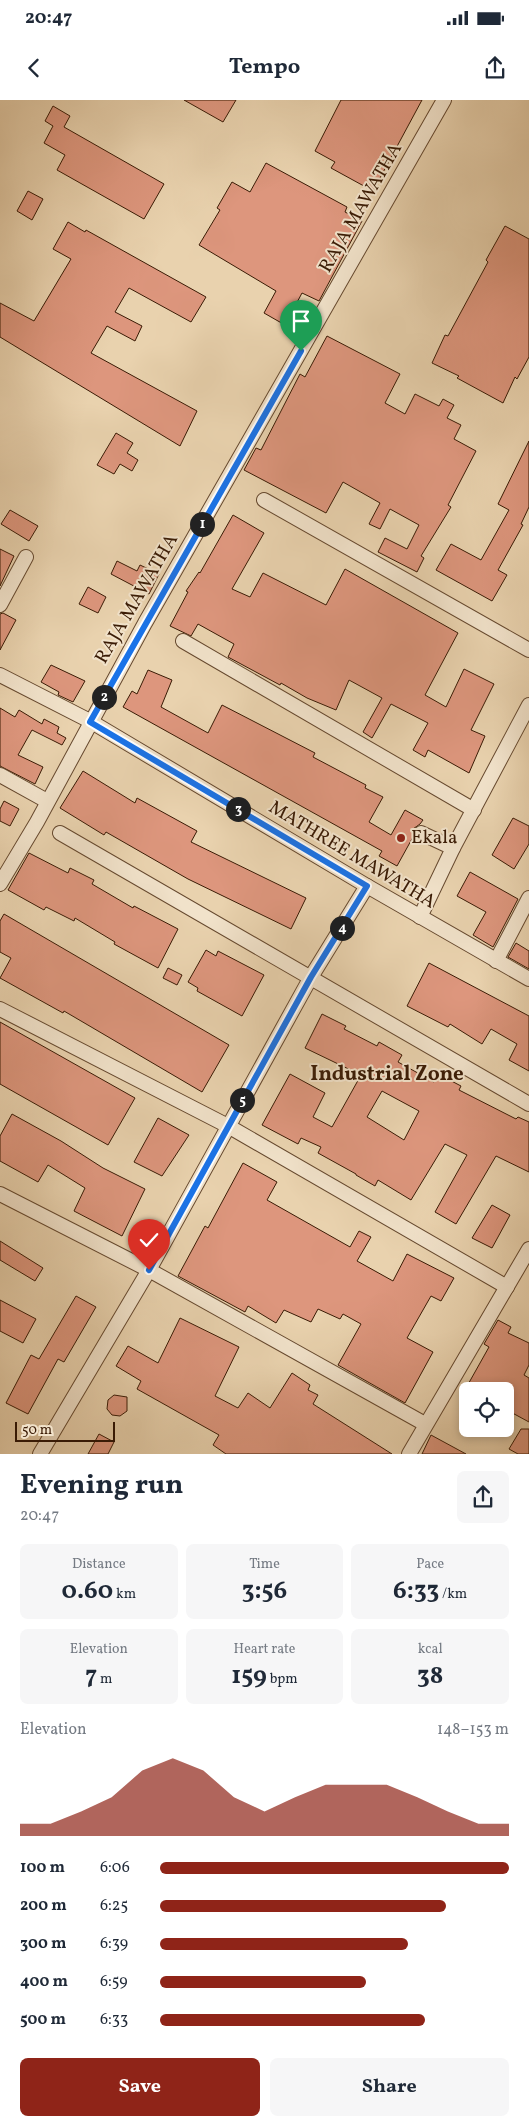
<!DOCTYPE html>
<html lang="en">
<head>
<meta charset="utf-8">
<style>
	:root { --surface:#fff; --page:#f6f6f7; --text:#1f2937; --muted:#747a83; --accent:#8f2418 }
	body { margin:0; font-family:Vollkorn,serif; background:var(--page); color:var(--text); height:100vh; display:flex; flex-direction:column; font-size:19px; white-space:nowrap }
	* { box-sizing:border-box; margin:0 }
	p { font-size:16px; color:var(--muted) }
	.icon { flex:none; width:28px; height:28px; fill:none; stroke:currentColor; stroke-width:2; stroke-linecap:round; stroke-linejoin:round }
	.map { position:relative; height:1354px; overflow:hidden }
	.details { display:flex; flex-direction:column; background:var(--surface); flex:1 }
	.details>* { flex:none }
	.fabs { position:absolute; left:459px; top:1282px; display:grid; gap:10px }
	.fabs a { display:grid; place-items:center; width:55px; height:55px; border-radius:8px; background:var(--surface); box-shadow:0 2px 8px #0003; font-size:25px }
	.scale { position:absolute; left:15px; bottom:12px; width:100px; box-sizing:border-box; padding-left:5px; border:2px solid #3a1b05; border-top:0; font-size:14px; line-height:18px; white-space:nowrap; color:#3a1b05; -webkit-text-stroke:4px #f1e2ca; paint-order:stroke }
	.pin { position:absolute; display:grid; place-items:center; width:42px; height:42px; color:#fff; margin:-51px -21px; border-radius:50% 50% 50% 0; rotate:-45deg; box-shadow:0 0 5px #0007 }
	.pin .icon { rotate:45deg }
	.km { position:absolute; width:25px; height:25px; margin:-12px; border-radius:50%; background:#222; color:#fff; font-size:14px; line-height:25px; text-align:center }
	.round { display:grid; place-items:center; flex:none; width:52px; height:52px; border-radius:8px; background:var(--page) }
	.head { display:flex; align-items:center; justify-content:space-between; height:85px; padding:0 20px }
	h1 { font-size:28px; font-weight:700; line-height:38px }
	.stats { display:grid; grid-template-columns:repeat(3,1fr); gap:8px; height:85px; padding:5px 20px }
	.stats div { display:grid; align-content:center; border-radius:8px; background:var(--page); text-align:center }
	.stats b { font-size:25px; font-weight:700 }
	.stats small { font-size:14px; font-weight:400 }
	.stats p { font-size:14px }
	.chart { height:140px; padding:10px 20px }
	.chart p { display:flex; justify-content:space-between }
	.chart svg { width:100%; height:90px; margin-top:5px; fill:var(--accent); opacity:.7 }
	.primary-button { display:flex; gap:10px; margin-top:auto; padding:10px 20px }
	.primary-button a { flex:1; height:58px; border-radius:8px; background:var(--accent); color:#fff; font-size:20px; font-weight:700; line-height:58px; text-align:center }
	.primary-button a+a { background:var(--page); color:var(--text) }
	ul { padding:0 20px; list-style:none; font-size:16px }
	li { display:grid; grid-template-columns:80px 60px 1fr; align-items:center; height:38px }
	li i { height:12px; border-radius:6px; background:var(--accent) }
	.status { display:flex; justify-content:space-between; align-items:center; height:35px; padding:0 25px; background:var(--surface); direction:ltr }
	.status svg { height:14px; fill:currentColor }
	header { display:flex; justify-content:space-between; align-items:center; height:65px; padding:0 20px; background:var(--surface); font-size:22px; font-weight:700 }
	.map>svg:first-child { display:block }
	.building { fill:#dd967d; stroke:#3a1b05; fill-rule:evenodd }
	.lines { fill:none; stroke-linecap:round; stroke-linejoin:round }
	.minor-casing { stroke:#66492f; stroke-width:16 }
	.minor { stroke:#f1e2ca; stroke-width:14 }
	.route-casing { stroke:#fff; stroke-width:10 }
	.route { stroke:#1a73e8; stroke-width:6 }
	.poi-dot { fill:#8f2418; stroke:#f1e2ca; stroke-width:2 }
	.labels { text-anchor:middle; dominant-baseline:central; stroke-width:4; stroke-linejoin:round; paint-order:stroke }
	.street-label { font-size:19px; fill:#3a1b05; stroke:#f1e2ca }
	.poi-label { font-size:19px; fill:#3a1b05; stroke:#f1e2ca; text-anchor:start }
	.quarter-label { font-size:21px; font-weight:bold; fill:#3a1b05; stroke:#f1e2ca }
</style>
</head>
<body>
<div class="status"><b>20:47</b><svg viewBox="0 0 49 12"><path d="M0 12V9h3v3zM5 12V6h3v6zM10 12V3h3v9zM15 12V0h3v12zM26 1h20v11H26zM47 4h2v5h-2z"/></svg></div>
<header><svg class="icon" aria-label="back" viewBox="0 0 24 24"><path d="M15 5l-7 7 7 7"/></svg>Tempo<svg class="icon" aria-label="share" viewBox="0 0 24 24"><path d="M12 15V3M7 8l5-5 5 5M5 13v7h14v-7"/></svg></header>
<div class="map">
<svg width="529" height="1354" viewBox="0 0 529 1354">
	<rect width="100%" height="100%" fill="#e9d2ae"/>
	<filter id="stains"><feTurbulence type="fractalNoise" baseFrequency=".004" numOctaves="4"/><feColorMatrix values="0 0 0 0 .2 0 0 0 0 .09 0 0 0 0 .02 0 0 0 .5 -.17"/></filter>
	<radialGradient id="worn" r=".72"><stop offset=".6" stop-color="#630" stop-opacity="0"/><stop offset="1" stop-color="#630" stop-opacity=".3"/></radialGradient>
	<g class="building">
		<polygon points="184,0 236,0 223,22"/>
		<polygon points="341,0 422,0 373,91 331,68 335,62 315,51"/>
		<polygon points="53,6 70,16 64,27 164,84 144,119 57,70 65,55 44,43 53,26 45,21"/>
		<polygon points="266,63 347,107 345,112 362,121 319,201 302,193 285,225 264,213 276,191 199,145 220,110 217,108 232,82 250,92"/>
		<polygon points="28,91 43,99 32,120 17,111"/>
		<polygon points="68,122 85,132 86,130 206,197 191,222 129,188 115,212 142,226 135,241 107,226 91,253 197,311 180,346 0,237 0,203 34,221 71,159 53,149"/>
		<polygon points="505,126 529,139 529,257 517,279 515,277 503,303 457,278 459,276 432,263 445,235 448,236 488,162 486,160"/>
		<polygon points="327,236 400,274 385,303 405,314 415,294 439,306 443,299 454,305 447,318 461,325 454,339 476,351 448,405 451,407 421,456 424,458 417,472 378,452 385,438 407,449 419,425 390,409 380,429 369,424 380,403 343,382 326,413 244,370 256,348 261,350 300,274 305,277"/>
		<polygon points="116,333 133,343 127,353 138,360 132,371 120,364 114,374 97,365"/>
		<polygon points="529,341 529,407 521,424 523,425 498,470 507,475 492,501 436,470 451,444 481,460 509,410 498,404"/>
		<polygon points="10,410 38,426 29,441 1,424"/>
		<polygon points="233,415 264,433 232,489 250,497 263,473 326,505 345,469 458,533 425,595 446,607 464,569 494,584 471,630 485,636 469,673 428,650 425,657 413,650 428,623 391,604 372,638 363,632 382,598 349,580 336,610 307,598 281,583 280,585 228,557 234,544 198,524 191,536 170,526 188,492 186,491 199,472 200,473"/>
		<polygon points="0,449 14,456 0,486"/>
		<polygon points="117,461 137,471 140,465 159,474 149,494 111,474"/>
		<polygon points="88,487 106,497 98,513 79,504"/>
		<polygon points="3,513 16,520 0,550 0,514"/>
		<polygon points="51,565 85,581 73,602 58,595 59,592 41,582"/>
		<polygon points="148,570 172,580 161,607 208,633 222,605 315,653 313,657 366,685 365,688 383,697 369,722 391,735 405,710 423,720 420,724 413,729 413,737 397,766 379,756 382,751 123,607 132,591 137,594"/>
		<polygon points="0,608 15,617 19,610 42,624 44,619 59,627 57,633 66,638 62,645 32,630 18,655 43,667 35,684 0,666"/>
		<polygon points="83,671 135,703 137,698 197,731 191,742 306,798 291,829 188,779 106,732 104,735 60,708"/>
		<polygon points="4,701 19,709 10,726 0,721 0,709"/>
		<polygon points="513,718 529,726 529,744 514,769 492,755"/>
		<polygon points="29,753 68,773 70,768 94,780 92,784 133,808 134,806 178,829 158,868 114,844 115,842 75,818 74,821 46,807 44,810 8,790"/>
		<polygon points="470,772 518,799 493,847 473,835 486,812 457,796"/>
		<polygon points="4,814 229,945 202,992 64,911 63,913 0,878 11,858 0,852 0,821"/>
		<polygon points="516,843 529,851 529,869 508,857"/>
		<polygon points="206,850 216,856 218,851 264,875 242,916 197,891 198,888 188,882"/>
		<polygon points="429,863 529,916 529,971 509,960 517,944 491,929 482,944 450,924 448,927 407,906"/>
		<polygon points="168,868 182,875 177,885 163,878"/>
		<path d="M322 914 346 926 344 929 377 946 379 942 402 955 398 962 434 982 438 974 461 986 459 990 516 1019 518 1017 529 1022V1072L496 1056 456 1124 435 1112 467 1055 445 1044 411 1100 378 1080 375 1086 356 1075V1074L318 1053 321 1047 301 1038 298 1044 262 1025 290 974 325 993 313 1017 332 1027 361 975 305 948ZM382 991 419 1011 404 1040 367 1017Z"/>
		<polygon points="0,922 135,998 108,1045 0,984"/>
		<polygon points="12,1014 61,1041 103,1068 145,1089 122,1136 74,1111 85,1088 48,1065 38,1082 0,1061 0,1036"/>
		<polygon points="158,1018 189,1035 162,1076 134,1062"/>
		<polygon points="243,1063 277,1082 267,1100 350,1147 359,1131 371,1137 357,1161 393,1181 407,1154 454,1178 441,1201 431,1196 407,1238 433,1252 405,1303 338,1265 361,1224 343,1214 340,1219 318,1209 311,1222 284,1210 276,1223 248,1206 245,1212 178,1176 205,1126 208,1128"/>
		<polygon points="492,1105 510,1115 492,1148 472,1138"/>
		<polygon points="0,1141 43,1168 35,1181 0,1160"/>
		<polygon points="76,1196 96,1207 64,1262 58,1259 28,1314 6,1303 31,1255 39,1259"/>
		<polygon points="0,1200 36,1219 23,1243 0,1231"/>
		<polygon points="180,1218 239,1247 215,1296 238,1308 248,1293 270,1308 292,1273 310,1285 308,1290 318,1295 313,1304 392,1354 226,1354 213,1345 219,1335 137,1289 141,1281 116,1266 128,1246 158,1263"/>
		<polygon points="498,1220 511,1227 508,1233 529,1243 529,1265 524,1275 529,1278 529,1322 505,1309 505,1291 472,1291 466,1288 489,1247 484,1244"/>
		<polygon points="114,1295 127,1297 127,1311 120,1316 112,1315 107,1309 108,1300"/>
		<polygon points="521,1329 529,1329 529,1354 518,1354 509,1349"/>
		<polygon points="99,1334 114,1342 108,1354 88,1354"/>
		<polygon points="431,1335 466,1354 422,1354"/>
	</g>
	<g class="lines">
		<defs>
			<g id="minor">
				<polyline points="264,400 529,550"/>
				<polyline points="0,505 26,457"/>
				<polyline points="183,541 474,710"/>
				<polyline points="0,575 90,621 367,786 529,879"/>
				<polyline points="0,675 47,701"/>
				<polyline points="60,733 529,1004"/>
				<polyline points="453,748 529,605"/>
				<polyline points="0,784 37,722 145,523 444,0"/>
				<polyline points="420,817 453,748 421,733"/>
				<polyline points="496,861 529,798"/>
				<polyline points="0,909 228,1026 507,1187"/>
				<polyline points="0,1094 149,1170 425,1324"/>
				<polyline points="40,1354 149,1170 311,877 367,786"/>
				<polyline points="409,1354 529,1149"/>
			</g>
		</defs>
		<use href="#minor" class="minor-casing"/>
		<use href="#minor" class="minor"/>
	</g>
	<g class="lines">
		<defs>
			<polyline id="route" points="149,1170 311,877 367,786 90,622 301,251"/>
		</defs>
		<use href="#route" class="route-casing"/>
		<use href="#route" class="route"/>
	</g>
	<circle class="poi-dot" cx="401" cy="738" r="5"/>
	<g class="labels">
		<g class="street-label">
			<text transform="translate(361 108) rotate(-60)">RAJA MAWATHA</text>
			<text transform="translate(137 499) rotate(-60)">RAJA MAWATHA</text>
			<text transform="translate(352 755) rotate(31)">MATHREE MAWATHA</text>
		</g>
		<g class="poi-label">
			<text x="411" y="738">Ekala</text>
		</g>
		<g class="quarter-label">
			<text x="387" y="974">Industrial Zone</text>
		</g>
	</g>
	<rect width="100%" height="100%" filter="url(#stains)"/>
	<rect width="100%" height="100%" fill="url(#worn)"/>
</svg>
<div class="fabs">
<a><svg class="icon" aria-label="locate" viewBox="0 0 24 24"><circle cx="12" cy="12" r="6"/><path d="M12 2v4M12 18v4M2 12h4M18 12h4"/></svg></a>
</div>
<div class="scale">50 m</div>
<div class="pin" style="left:301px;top:251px;background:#1e9e55"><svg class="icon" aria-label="arrive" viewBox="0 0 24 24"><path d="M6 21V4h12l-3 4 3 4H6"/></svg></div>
<div class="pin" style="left:149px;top:1170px;background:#d93025"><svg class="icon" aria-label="check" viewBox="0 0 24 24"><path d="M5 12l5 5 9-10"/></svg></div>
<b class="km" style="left:202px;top:424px">1</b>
<b class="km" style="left:104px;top:597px">2</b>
<b class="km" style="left:238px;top:709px">3</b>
<b class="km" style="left:342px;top:828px">4</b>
<b class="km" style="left:242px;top:1000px">5</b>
</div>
<section class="details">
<div class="head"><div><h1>Evening run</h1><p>20:47</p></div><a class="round"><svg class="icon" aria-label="share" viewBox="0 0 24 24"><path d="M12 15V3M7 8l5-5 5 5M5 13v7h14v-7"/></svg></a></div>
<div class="stats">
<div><p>Distance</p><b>0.60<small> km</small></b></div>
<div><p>Time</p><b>3:56</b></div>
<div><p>Pace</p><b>6:33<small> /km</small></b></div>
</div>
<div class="stats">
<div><p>Elevation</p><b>7<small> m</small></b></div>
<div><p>Heart rate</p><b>159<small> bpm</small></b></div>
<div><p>kcal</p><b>38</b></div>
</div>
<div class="chart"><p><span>Elevation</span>148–153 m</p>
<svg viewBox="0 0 160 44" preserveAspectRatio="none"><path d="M0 44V38L10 38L20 32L30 25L40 12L50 6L60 12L70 25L80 32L90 25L100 19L110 19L120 19L130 25L140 32L150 38L160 38V44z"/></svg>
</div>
<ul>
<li><b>100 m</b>6:06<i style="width:100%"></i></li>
<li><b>200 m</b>6:25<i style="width:82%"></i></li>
<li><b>300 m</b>6:39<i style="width:71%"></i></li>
<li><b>400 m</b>6:59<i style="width:59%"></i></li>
<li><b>500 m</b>6:33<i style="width:76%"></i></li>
</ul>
<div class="primary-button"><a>Save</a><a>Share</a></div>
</section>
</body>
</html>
